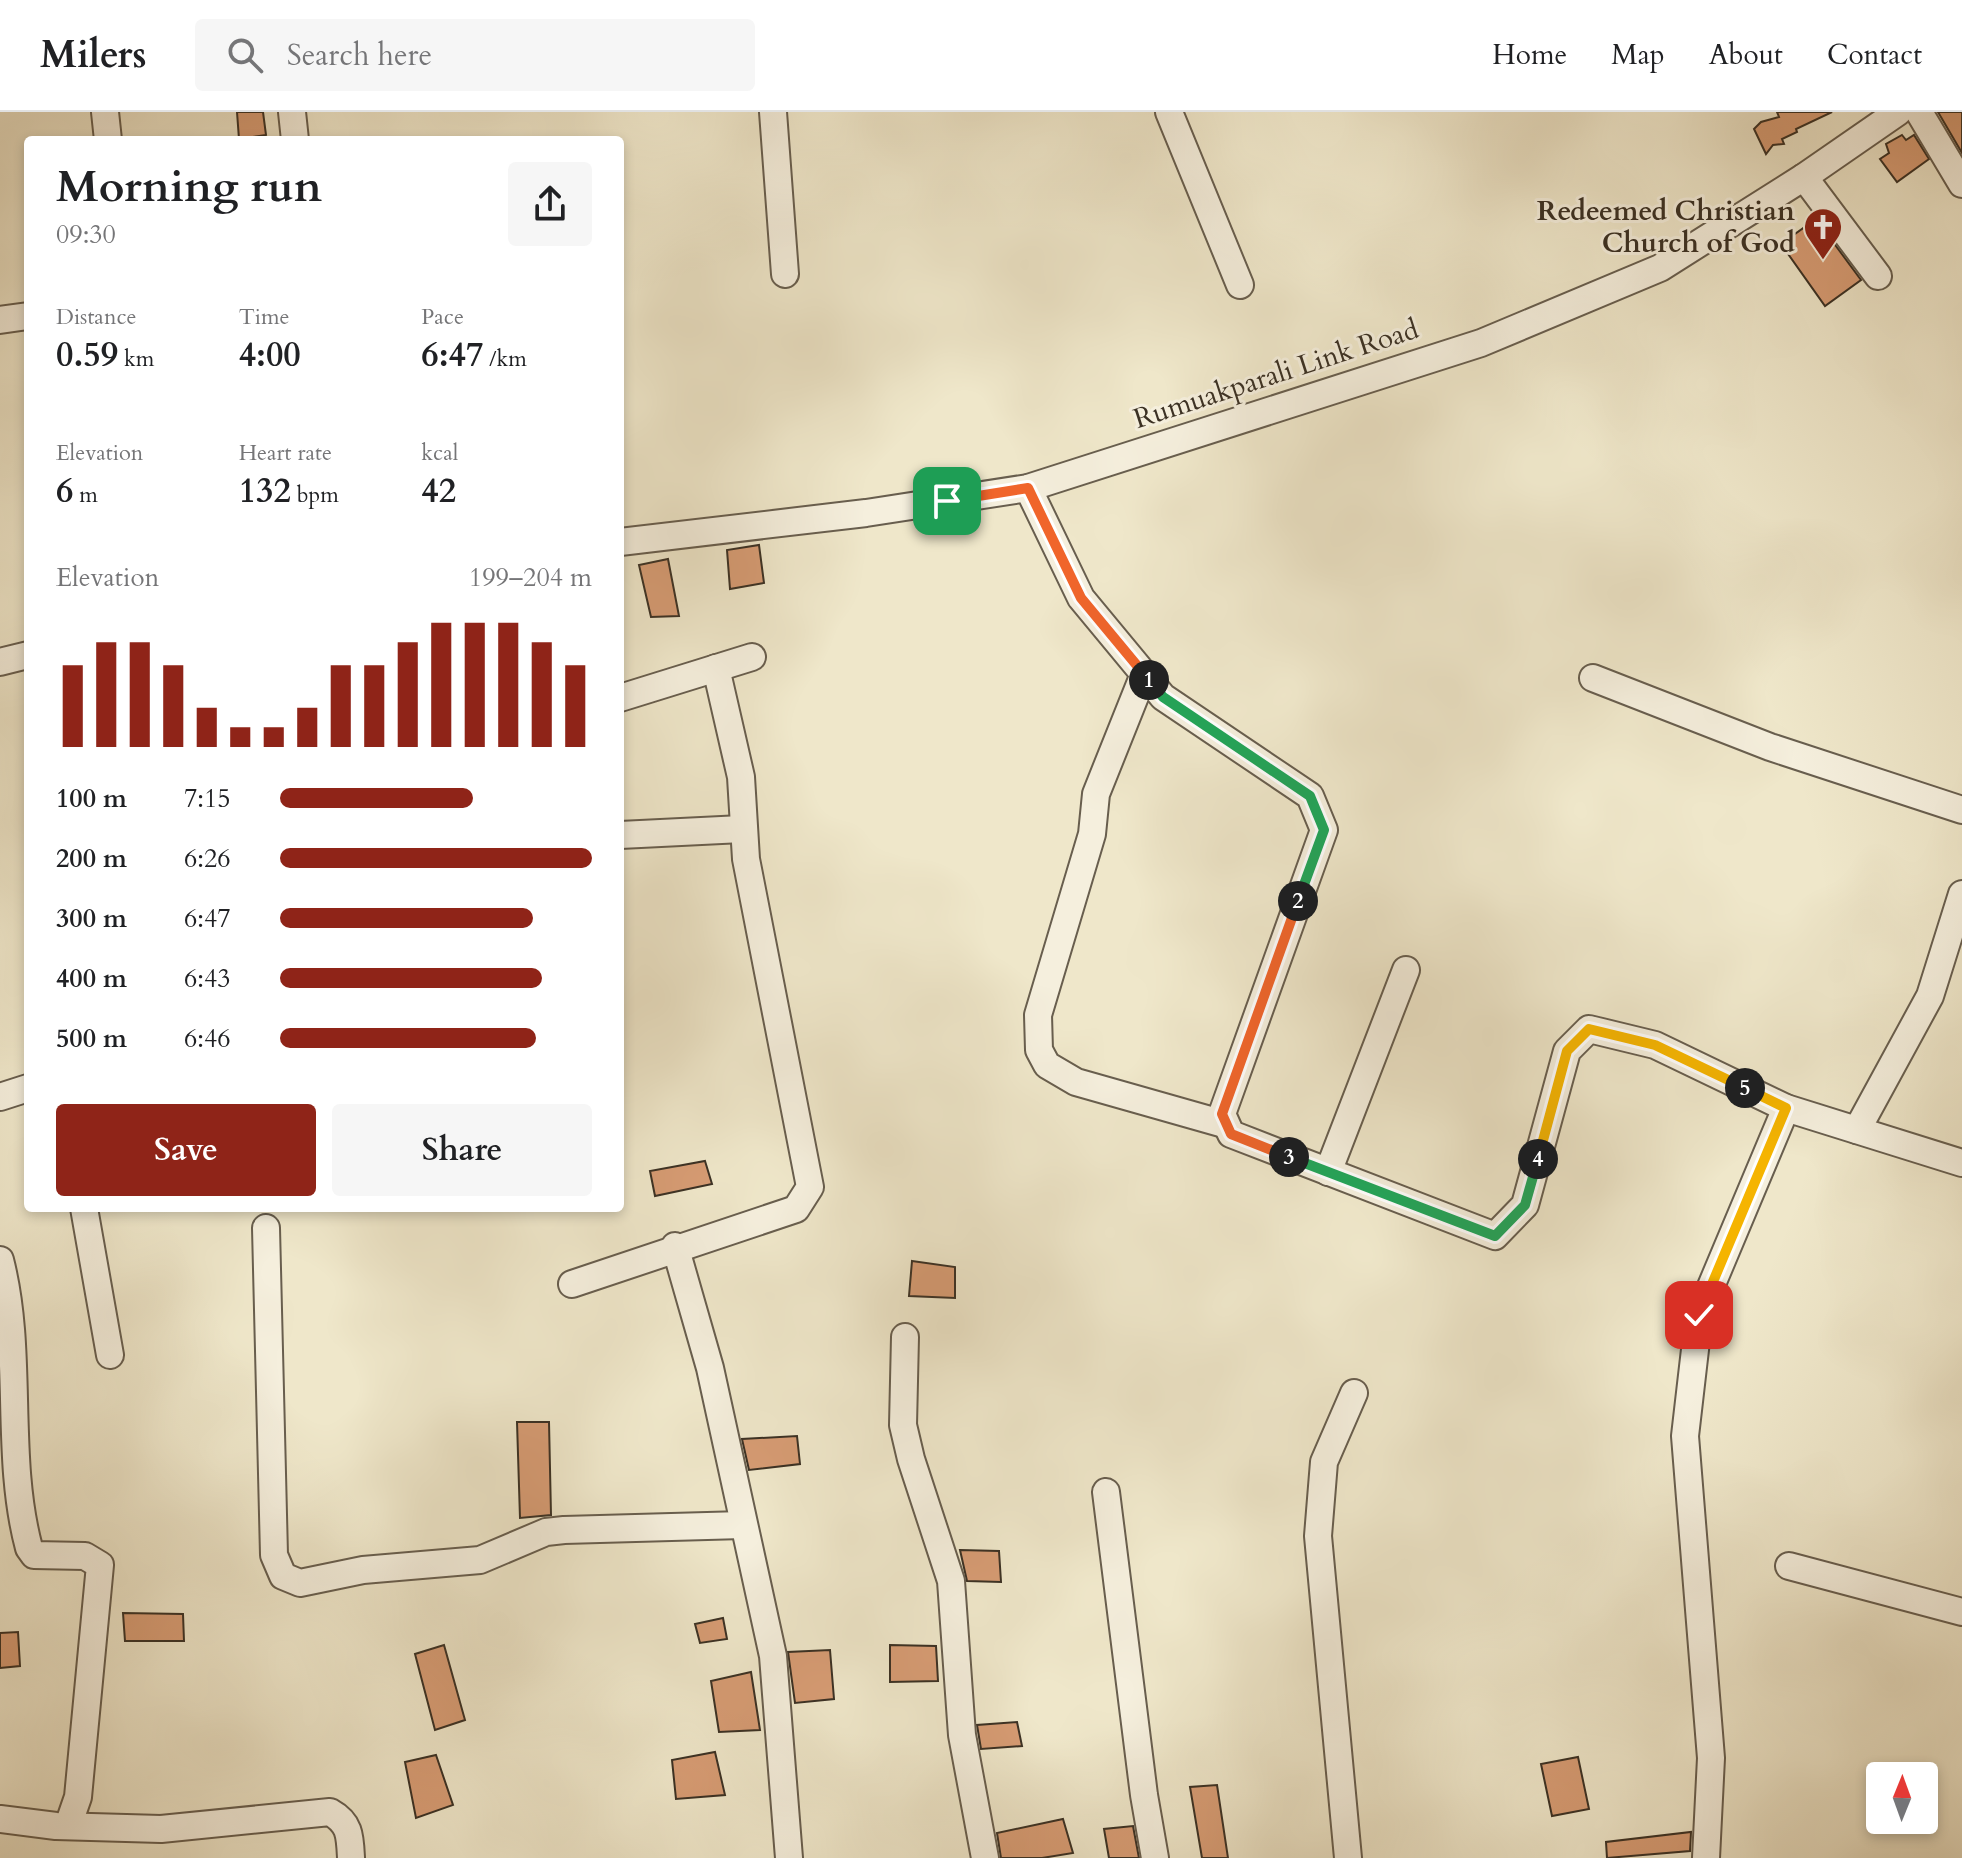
<!DOCTYPE html>
<html lang="en">
<head>
<meta charset="utf-8">
<style>
	:root { --surface:#fff; --page:#f6f6f6; --text:#202124; --muted:#757577; --line:#e0e0e0; --accent:#8f2418 }
	body { margin:0; font-family:Cardo,serif; background:var(--page); color:var(--text); height:100vh; display:flex; flex-direction:column; font-size:30px; white-space:nowrap }
	* { box-sizing:border-box; margin:0 }
	p { font-size:26px; color:var(--muted) }
	.icon { flex:none; width:44px; height:44px; fill:none; stroke:currentColor; stroke-width:2; stroke-linecap:round; stroke-linejoin:round }
	.map { position:relative; flex:1; overflow:hidden }
	.details { position:absolute; left:24px; top:24px; width:600px; height:1076px; display:flex; flex-direction:column; background:var(--surface); border-radius:8px; box-shadow:0 4px 12px #0003 }
	.details>* { flex:none }
	.needle { width:52px; rotate:1deg }
	.tools { position:absolute; left:1866px; top:1650px; display:grid; gap:16px }
	.tools a { display:grid; place-items:center; width:72px; height:72px; border-radius:8px; background:var(--surface); box-shadow:0 4px 12px #0003; font-size:40px }
	.pin { position:absolute; display:grid; place-items:center; width:68px; height:68px; color:#fff; margin:-34px; border-radius:16px; box-shadow:0 4px 12px #0006 }
	.km { position:absolute; width:40px; height:40px; margin:-20px; border-radius:50%; background:#222; color:#fff; font-size:22px; line-height:40px; text-align:center }
	.round { display:grid; place-items:center; flex:none; width:84px; height:84px; border-radius:8px; background:var(--page) }
	.head { display:flex; align-items:center; justify-content:space-between; height:136px; padding:0 32px }
	h1 { font-size:44px; font-weight:800; line-height:60px }
	.stats { display:grid; grid-template-columns:repeat(3,1fr); gap:12px; height:136px; padding:8px 32px }
	.stats div { display:grid; align-content:center }
	.stats b { font-size:34px; font-weight:800 }
	.stats small { font-size:22px; font-weight:400 }
	.stats p { font-size:22px }
	.chart { height:224px; padding:16px 32px }
	.chart p { display:flex; justify-content:space-between }
	.chart svg { width:100%; height:144px; margin-top:8px; stroke:var(--accent); stroke-width:6 }
	.cta { display:flex; gap:16px; margin-top:auto; padding:16px 32px }
	.cta a { flex:1; height:92px; border-radius:8px; background:var(--accent); color:#fff; font-size:32px; font-weight:800; line-height:92px; text-align:center }
	.cta a+a { background:var(--page); color:var(--text) }
	ul { padding:0 32px; list-style:none; font-size:26px }
	li { display:grid; grid-template-columns:128px 96px 1fr; align-items:center; height:60px }
	li i { height:20px; border-radius:10px; background:var(--accent) }
	header { display:flex; align-items:center; gap:48px; box-sizing:border-box; height:112px; padding:0 40px; background:var(--surface); border-bottom:2px solid var(--line) }
	header strong { font-size:38px }
	nav { display:flex; gap:44px; margin-inline-start:auto; font-size:28px }
	.search { width:560px; height:72px; background:var(--page); display:flex; align-items:center; gap:20px; box-sizing:border-box; padding:0 28px; border-radius:8px; color:var(--muted); font-size:30px }
	.map>svg:first-child { display:block }
	.building { fill:#d79c74; stroke:#3b3124; stroke-width:2 }
	.lines { fill:none; stroke-linecap:round; stroke-linejoin:round }
	.minor-casing { stroke:#685e4e; stroke-width:30 }
	.minor { stroke:#f5efdd; stroke-width:26 }
	.split-1-casing { stroke:#fff; stroke-width:16 }
	.split-2-casing { stroke:#fff; stroke-width:16 }
	.split-3-casing { stroke:#fff; stroke-width:16 }
	.split-4-casing { stroke:#fff; stroke-width:16 }
	.split-5-casing { stroke:#fff; stroke-width:16 }
	.split-6-casing { stroke:#fff; stroke-width:16 }
	.split-1 { stroke:#f0652b; stroke-width:10 }
	.split-2 { stroke:#22a559; stroke-width:10 }
	.split-3 { stroke:#f0652b; stroke-width:10 }
	.split-4 { stroke:#22a559; stroke-width:10 }
	.split-5 { stroke:#f5b400; stroke-width:10 }
	.split-6 { stroke:#f5b400; stroke-width:10 }
	.labels { text-anchor:middle; dominant-baseline:central; stroke-width:6; stroke-linejoin:round; paint-order:stroke }
	.poi-label { font-size:28px; font-weight:bold; fill:#3b3124; stroke:#f5efdd; text-anchor:end }
	.street-label { font-size:28px; fill:#3b3124; stroke:#f5efdd }
</style>
</head>
<body>
<header>
<strong>Milers</strong>
<div class="search"><svg class="icon" aria-label="search" viewBox="0 0 24 24"><circle cx="10" cy="10" r="6"/><path d="M15 15l6 6"/></svg>Search here</div>
<nav><a>Home</a><a>Map</a><a>About</a><a>Contact</a></nav>
</header>
<div class="map">
<svg width="1962" height="1746" viewBox="0 0 1962 1746">
	<rect width="100%" height="100%" fill="#efe7ca"/>
	<filter id="stains"><feTurbulence type="fractalNoise" baseFrequency=".0025" numOctaves="4"/><feColorMatrix values="0 0 0 0 .2 0 0 0 0 .09 0 0 0 0 .02 0 0 0 .5 -.17"/></filter>
	<radialGradient id="worn" r=".72"><stop offset=".6" stop-color="#630" stop-opacity="0"/><stop offset="1" stop-color="#630" stop-opacity=".3"/></radialGradient>
	<g class="building">
		<polygon points="237,0 263,0 266,23 239,27"/>
		<polygon points="1777,0 1832,0 1796,17 1797,20 1782,27 1784,32 1773,33 1766,42 1754,17 1761,10 1779,5"/>
		<polygon points="1938,0 1962,0 1962,41"/>
		<polygon points="1902,23 1906,28 1914,23 1929,47 1897,70 1880,47 1889,41 1886,32"/>
		<polygon points="1816,107 1861,168 1825,194 1781,132"/>
		<polygon points="759,433 764,471 730,477 727,438"/>
		<polygon points="668,447 679,504 651,505 639,453"/>
		<polygon points="705,1049 712,1072 655,1084 650,1059"/>
		<polygon points="912,1149 955,1155 955,1186 909,1184"/>
		<polygon points="517,1310 549,1310 551,1403 520,1406"/>
		<polygon points="797,1324 800,1352 749,1358 742,1327"/>
		<polygon points="960,1438 999,1439 1001,1470 967,1469"/>
		<polygon points="123,1501 183,1502 184,1529 125,1529"/>
		<polygon points="723,1506 727,1527 700,1531 695,1512"/>
		<polygon points="18,1520 20,1554 0,1556 0,1521"/>
		<polygon points="444,1533 465,1608 435,1618 415,1542"/>
		<polygon points="890,1533 936,1534 938,1569 890,1570"/>
		<polygon points="830,1538 834,1587 795,1591 788,1540"/>
		<polygon points="751,1560 760,1618 719,1620 711,1569"/>
		<polygon points="1017,1610 1022,1634 981,1637 977,1613"/>
		<polygon points="715,1640 725,1683 676,1687 672,1648"/>
		<polygon points="436,1643 453,1693 416,1706 405,1650"/>
		<polygon points="1578,1645 1589,1697 1552,1704 1541,1652"/>
		<polygon points="1217,1673 1228,1746 1202,1746 1190,1675"/>
		<polygon points="1063,1707 1073,1741 1042,1746 1001,1746 997,1721"/>
		<polygon points="1133,1714 1139,1746 1109,1746 1104,1717"/>
		<polygon points="1691,1720 1690,1739 1607,1746 1606,1730"/>
	</g>
	<g class="lines">
		<defs>
			<g id="minor">
				<polyline points="105,0 108,28"/>
				<polyline points="292,0 295,28"/>
				<polyline points="773,0 785,162"/>
				<polyline points="1169,0 1240,173"/>
				<polyline points="1919,0 1962,72"/>
				<polyline points="1804,65 1878,164"/>
				<polyline points="0,208 28,204"/>
				<polyline points="1028,376 1081,486 1163,585 1310,684 1324,718 1222,1002 1231,1022 1495,1124 1525,1093 1567,939 1589,917 1655,933 1786,996 1962,1051"/>
				<polyline points="620,430 866,401 1028,376 1481,231 1660,156 1804,65 1898,0"/>
				<polyline points="0,550 28,543"/>
				<polyline points="1144,562 1096,682 1092,722 1038,903 1039,938 1047,953 1076,970 1224,1012"/>
				<polyline points="1593,566 1770,635 1962,698"/>
				<polyline points="620,586 752,545"/>
				<polyline points="620,723 742,717"/>
				<polyline points="0,985 28,976"/>
				<polyline points="1857,1018 1930,884 1962,782"/>
				<polyline points="1328,1060 1406,858"/>
				<polyline points="84,1096 110,1243"/>
				<polyline points="266,1116 274,1443 283,1464 300,1471 363,1458 480,1448 546,1420 564,1418 743,1413"/>
				<polyline points="675,1134 710,1256 773,1544 789,1746"/>
				<path d="M0 1148C24 1241 4 1343 29 1436L34 1443 85 1444 100 1453 78 1685 69 1711"/>
				<polyline points="572,1172 796,1097 810,1075 746,747 741,665 716,556"/>
				<polyline points="905,1225 903,1313 911,1347 951,1469 962,1623 985,1746"/>
				<polyline points="1106,1380 1144,1683 1155,1746"/>
				<polyline points="1789,1454 1962,1500"/>
				<path d="M0 1707 56 1714 161 1717 330 1700C350 1711 350 1724 351 1746"/>
				<polyline points="1348,1746 1318,1424 1324,1350 1354,1281"/>
				<polyline points="1706,1746 1711,1646 1685,1324 1699,1203 1786,996"/>
			</g>
		</defs>
		<use href="#minor" class="minor-casing"/>
		<use href="#minor" class="minor"/>
	</g>
	<g class="lines">
		<defs>
			<polyline id="split-1" points="947,389 1028,376 1081,486 1149,568"/>
			<polyline id="split-2" points="1149,568 1163,585 1310,684 1324,718 1298,789"/>
			<polyline id="split-3" points="1289,1045 1231,1022 1222,1002 1298,789"/>
			<polyline id="split-4" points="1289,1045 1495,1124 1525,1093 1538,1047"/>
			<polyline id="split-5" points="1538,1047 1567,939 1589,917 1655,933 1745,976"/>
			<polyline id="split-6" points="1699,1203 1786,996 1745,976"/>
		</defs>
		<use href="#split-1" class="split-1-casing"/>
		<use href="#split-2" class="split-2-casing"/>
		<use href="#split-3" class="split-3-casing"/>
		<use href="#split-4" class="split-4-casing"/>
		<use href="#split-5" class="split-5-casing"/>
		<use href="#split-6" class="split-6-casing"/>
		<use href="#split-1" class="split-1"/>
		<use href="#split-2" class="split-2"/>
		<use href="#split-3" class="split-3"/>
		<use href="#split-4" class="split-4"/>
		<use href="#split-5" class="split-5"/>
		<use href="#split-6" class="split-6"/>
	</g>
	<defs>
		<symbol id="church-pin" viewBox="-11 -11 22 30"><path d="M0 17L-7.5 6A9.5 9.5 0 1 1 7.5 6Z" fill="#8f2418" stroke="#f5efdd"/><path d="M-1.2-6h2.4v3.5h3.3v2.4h-3.3V6h-2.4V-.1h-3.3v-2.4h3.3Z" fill="#fff"/></symbol>
	</defs>
	<g fill-rule="evenodd">
		<use href="#church-pin" x="1801" y="93" width="44" height="60"/>
	</g>
	<g class="labels">
		<g class="poi-label">
			<text x="1795" y="99">Redeemed Christian<tspan x="1795" dy="32">Church of God</tspan></text>
		</g>
		<g class="street-label">
			<text transform="translate(1276 262) rotate(-18)">Rumuakparali Link Road</text>
		</g>
	</g>
	<rect width="100%" height="100%" filter="url(#stains)"/>
	<rect width="100%" height="100%" fill="url(#worn)"/>
</svg>
<div class="tools">
<a><svg class="needle" viewBox="-14 -14 28 28"><path d="M0-13l5 13h-10z" fill="#e53935"/><path d="M0 13l5-13h-10z" fill="#757577"/></svg></a>
</div>
<div class="pin" style="left:947px;top:389px;background:#1e9e55"><svg class="icon" aria-label="arrive" viewBox="0 0 24 24"><path d="M6 21V4h12l-3 4 3 4H6"/></svg></div>
<div class="pin" style="left:1699px;top:1203px;background:#d93025"><svg class="icon" aria-label="check" viewBox="0 0 24 24"><path d="M5 12l5 5 9-10"/></svg></div>
<b class="km" style="left:1149px;top:568px">1</b>
<b class="km" style="left:1298px;top:789px">2</b>
<b class="km" style="left:1289px;top:1045px">3</b>
<b class="km" style="left:1538px;top:1047px">4</b>
<b class="km" style="left:1745px;top:976px">5</b>
<section class="details">
<div class="head"><div><h1>Morning run</h1><p>09:30</p></div><a class="round"><svg class="icon" aria-label="share" viewBox="0 0 24 24"><path d="M12 15V3M7 8l5-5 5 5M5 13v7h14v-7"/></svg></a></div>
<div class="stats">
<div><p>Distance</p><b>0.59<small> km</small></b></div>
<div><p>Time</p><b>4:00</b></div>
<div><p>Pace</p><b>6:47<small> /km</small></b></div>
</div>
<div class="stats">
<div><p>Elevation</p><b>6<small> m</small></b></div>
<div><p>Heart rate</p><b>132<small> bpm</small></b></div>
<div><p>kcal</p><b>42</b></div>
</div>
<div class="chart"><p><span>Elevation</span>199–204 m</p>
<svg viewBox="0 0 160 44" preserveAspectRatio="none"><path d="M5 44V19M15 44V12M25 44V12M35 44V19M45 44V32M55 44V38M65 44V38M75 44V32M85 44V19M95 44V19M105 44V12M115 44V6M125 44V6M135 44V6M145 44V12M155 44V19"/></svg>
</div>
<ul>
<li><b>100 m</b>7:15<i style="width:62%"></i></li>
<li><b>200 m</b>6:26<i style="width:100%"></i></li>
<li><b>300 m</b>6:47<i style="width:81%"></i></li>
<li><b>400 m</b>6:43<i style="width:84%"></i></li>
<li><b>500 m</b>6:46<i style="width:82%"></i></li>
</ul>
<div class="cta"><a>Save</a><a>Share</a></div>
</section>
</div>
</body>
</html>
